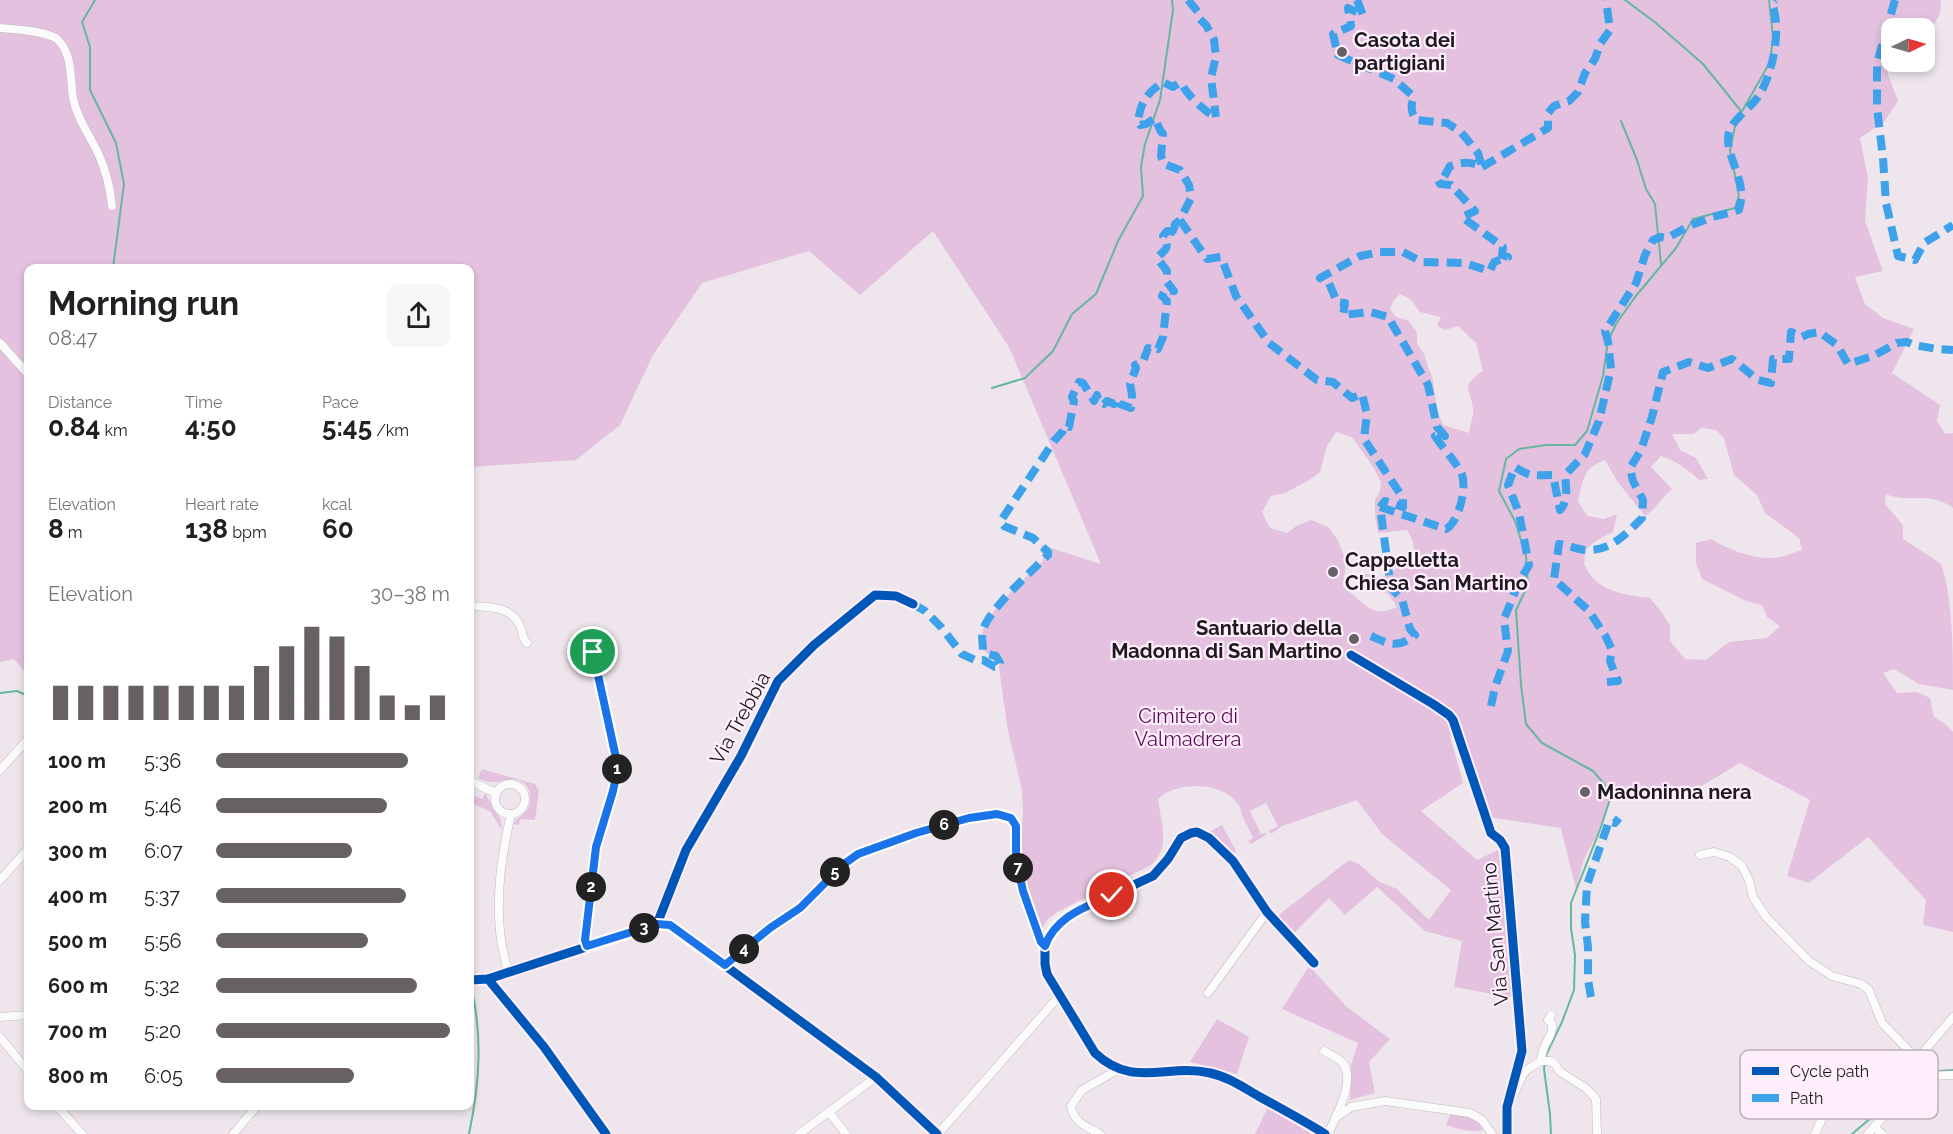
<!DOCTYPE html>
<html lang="en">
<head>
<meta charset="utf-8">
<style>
	:root { --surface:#fff; --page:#f6f6f6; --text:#202124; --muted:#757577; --accent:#676166 }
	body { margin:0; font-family:Raleway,sans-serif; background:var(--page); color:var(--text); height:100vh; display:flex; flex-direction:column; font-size:22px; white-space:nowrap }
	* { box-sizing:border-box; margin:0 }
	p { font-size:20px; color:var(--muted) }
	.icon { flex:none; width:33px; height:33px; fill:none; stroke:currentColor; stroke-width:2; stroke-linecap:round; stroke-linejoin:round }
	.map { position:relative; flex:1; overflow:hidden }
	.sheet { position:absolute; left:24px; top:264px; width:450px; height:846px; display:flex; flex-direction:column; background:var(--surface); border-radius:12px; box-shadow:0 3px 9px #0003 }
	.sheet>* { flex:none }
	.needle { width:39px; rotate:85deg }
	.controls { position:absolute; left:1881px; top:18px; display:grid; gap:12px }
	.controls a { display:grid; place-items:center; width:54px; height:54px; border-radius:12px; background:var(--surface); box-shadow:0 3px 9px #0003; font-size:30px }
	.pin { position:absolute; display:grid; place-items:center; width:51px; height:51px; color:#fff; margin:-26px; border:3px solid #fff; border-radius:50%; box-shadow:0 2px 6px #0007 }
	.km { position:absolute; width:30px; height:30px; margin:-15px; border-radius:50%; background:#222; color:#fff; font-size:16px; line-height:30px; text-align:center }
	.round { display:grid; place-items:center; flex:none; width:63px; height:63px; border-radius:12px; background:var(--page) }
	.summary { display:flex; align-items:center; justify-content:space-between; height:102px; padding:0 24px }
	h1 { font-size:33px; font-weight:700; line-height:45px }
	.metrics { display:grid; grid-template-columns:repeat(3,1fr); gap:9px; height:102px; padding:6px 24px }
	.metrics div { display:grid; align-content:center }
	.metrics b { font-size:26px; font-weight:700 }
	.metrics small { font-size:16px; font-weight:400 }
	.metrics p { font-size:16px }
	.chart { height:168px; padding:12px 24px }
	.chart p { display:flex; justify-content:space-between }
	.chart svg { width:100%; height:108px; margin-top:6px; stroke:var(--accent); stroke-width:6 }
	ul { padding:0 24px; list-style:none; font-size:20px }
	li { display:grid; grid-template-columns:96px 72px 1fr; align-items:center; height:45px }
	li i { height:15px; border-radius:8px; background:var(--accent) }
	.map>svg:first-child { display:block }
	.green { fill:#e3c1df; fill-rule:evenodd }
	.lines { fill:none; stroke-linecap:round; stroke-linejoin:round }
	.stream { stroke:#67b69e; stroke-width:2 }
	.street-casing { stroke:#beb8bd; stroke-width:9 }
	.street { stroke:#fcfbfc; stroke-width:8 }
	.quiet { stroke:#3da2ea; stroke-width:8; stroke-dasharray:15 8; stroke-linecap:butt }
	.cycleway-casing { stroke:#ffeffd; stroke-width:13 }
	.cycleway { stroke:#0057b8; stroke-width:9 }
	.route-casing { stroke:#fff; stroke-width:12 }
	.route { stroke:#1a73e8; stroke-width:8 }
	.poi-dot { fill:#676166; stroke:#ffeffd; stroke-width:2 }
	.labels { text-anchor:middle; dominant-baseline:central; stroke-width:4.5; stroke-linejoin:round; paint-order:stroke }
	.poi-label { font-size:20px; font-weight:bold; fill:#1e191e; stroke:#ffeffd; text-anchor:start }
	.park-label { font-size:20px; fill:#5d085a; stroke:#ffeffd }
	.street-label { font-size:20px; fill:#1e191e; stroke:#ffeffd }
	.key { fill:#ffeffd; stroke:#bcafba; stroke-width:1.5 }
	.key-label { font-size:16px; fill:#1e191e }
</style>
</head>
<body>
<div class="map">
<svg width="1953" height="1134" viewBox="0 0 1953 1134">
	<rect width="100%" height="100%" fill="#eee6ec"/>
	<g class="green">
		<path d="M0 0H1941L1940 14 1930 31 1925 32 1924 28H1892L1891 42 1883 45 1888 75 1898 101 1884 122 1860 138 1868 178 1865 221 1883 271 1855 277 1865 304 1883 318 1914 329 1892 373 1940 405 1937 421 1945 434 1953 433V508C1929 490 1909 504 1886 494L1885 504 1903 525V539C1910 544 1939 561 1941 565 1953 596 1953 654 1953 690L1919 684 1894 669 1883 673 1897 693 1917 692 1930 698 1934 717 1944 723 1953 732V932L1923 925 1926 900 1868 837 1809 883 1787 876 1810 800 1740 763 1683 797 1631 798 1612 793 1601 827 1584 859 1576 889 1561 828 1488 817 1453 717 1445 704 1413 693 1410 697C1432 706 1448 715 1456 739L1450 736 1463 783 1421 811 1477 860 1500 849 1514 998 1454 987 1462 941 1425 931 1377 887 1345 915 1329 898 1292 935 1275 918 1349 860 1359 864 1378 881 1397 889 1429 920 1451 890 1382 834 1357 800 1282 826 1271 834 1269 831 1278 826 1266 803 1250 811 1261 834 1266 833V835L1251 844 1248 841 1253 838C1250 831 1246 824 1243 817 1241 813 1241 807 1238 804 1223 781 1176 781 1158 799 1161 824 1171 847 1151 865L1057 912 1048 919 1041 930 1022 867 1021 839 1023 811 1022 790 1007 726 999 667 1000 663 996 656 988 654 983 650C983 644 981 637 983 631 986 613 1029 574 1043 561L1041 545 1101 564 1009 347 933 231 860 295 809 251 702 283 653 355 620 425 576 460 470 467V268H28V675L14 659 0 662ZM1400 294 1410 299 1420 312 1441 317 1437 325 1445 330 1458 326 1476 343 1483 371C1460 387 1470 387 1473 408 1474 416 1470 425 1469 433L1443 425 1437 411 1433 380 1423 352 1417 344V333L1409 321 1396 317 1390 309 1394 300ZM1701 428 1716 430 1724 438 1734 475 1757 495 1765 513 1799 538 1802 550C1793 553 1783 557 1774 558 1753 559 1729 550 1711 539L1696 543V563L1702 579 1746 601 1762 605 1767 617 1780 626 1767 638 1729 642 1706 660 1685 659 1670 641V626L1662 613 1650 598C1633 596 1608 593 1595 580 1590 576 1587 569 1584 564L1585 550 1597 540 1613 532 1617 514 1604 519 1587 516 1578 501C1583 481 1583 467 1605 460L1617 481 1645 516C1656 509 1662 497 1672 489L1651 467 1661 456C1677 461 1687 469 1699 480L1708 479 1696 458 1680 450 1672 434H1694ZM1336 432 1352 437 1374 468 1381 483 1380 491 1375 500V516L1378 533 1407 530C1415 544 1417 552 1408 566H1400L1393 571 1381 578 1372 574H1362L1366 579 1389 595 1397 607C1379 615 1372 612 1358 599 1353 594 1347 591 1343 586L1346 562 1338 540 1328 527 1312 520 1298 525 1287 533 1270 528 1262 512 1271 496 1285 493 1311 479 1320 472 1327 446Z"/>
		<path d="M482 769 535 784 539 791 535 820 520 819 519 825 513 824 511 834H509C514 815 526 817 530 804 531 799 530 794 529 790 520 772 505 783 491 782 486 782 482 780 478 778Z"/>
		<polygon points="485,793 501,820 502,831 491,812 470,802 470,794 482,799"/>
		<polygon points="1222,825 1236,851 1234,853 1211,831"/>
		<polygon points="1309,966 1347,1007 1390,1039 1369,1062 1375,1093 1350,1100 1351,1065 1358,1043 1282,1009"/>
		<polygon points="1217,1019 1249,1037 1237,1074 1190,1062"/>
		<polygon points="1268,1107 1308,1131 1310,1134 1255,1134"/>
		<path d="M1451 1113H1470L1488 1128C1475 1134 1461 1130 1446 1125Z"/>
	</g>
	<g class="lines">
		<g class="stream">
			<polyline points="95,0 82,22 90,47 90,90 116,143 124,184 113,268"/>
			<polyline points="1625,0 1656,23 1703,64 1741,111"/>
			<polyline points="1621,121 1637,160 1646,189 1655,204 1661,264"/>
			<polyline points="992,388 1025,378 1053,351 1072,314 1096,294 1118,241 1143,196 1141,167 1145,144 1160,100 1173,10 1172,0"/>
			<polyline points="0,693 17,691 28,696"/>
			<polyline points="1921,1077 1928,1072 1953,1070"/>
			<path d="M469 1134C480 1082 483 1033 470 982"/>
			<polyline points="1551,1134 1550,1114 1544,1069 1546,1055 1562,1022 1574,990 1575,955 1571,928 1571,903 1601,827 1612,793 1593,771 1542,743 1526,724 1521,685 1516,610 1528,585 1526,556 1515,521 1499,491 1506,459 1519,449 1546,445 1575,445 1587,431 1603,376 1608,341 1616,324 1635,297 1676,248 1693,219 1735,208 1739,196 1730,150 1736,122 1770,62 1773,37 1769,0"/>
			<polyline points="1852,1134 1898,1095"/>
		</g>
		<defs>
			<g id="street">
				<path d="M0 28C14 29 49 31 58 40 73 55 70 79 73 98 77 118 89 134 98 153 106 170 110 187 112 206"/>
				<polyline points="0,343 28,374"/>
				<path d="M470 606C488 607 512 606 520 626 523 633 522 638 527 643"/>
				<polyline points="1351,655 1433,704 1449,715 1453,720 1491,833 1500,840 1505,848 1522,1051 1507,1107 1507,1134"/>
				<polyline points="0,770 28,739"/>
				<polyline points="470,781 496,793"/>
				<circle cx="510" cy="799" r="15"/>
				<polyline points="1700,855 1714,852 1730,857 1742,866 1749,880 1753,897 1766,917 1809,961 1832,976 1861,984 1869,990 1882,1023 1917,1059"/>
				<polyline points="0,880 28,849"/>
				<polyline points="657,924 686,850 741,756 778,681 814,645 875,595 896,596 913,604"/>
				<polyline points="587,947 585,940 596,847 613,791 618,767 593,652"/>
				<path d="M1314 963 1267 912 1233 861 1209 838 1197 832 1191 833 1181 838 1168 859 1153 876 1071 914 1060 922 1048 938 1045 946V964L1047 974 1095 1053C1133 1089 1167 1063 1210 1073 1229 1077 1244 1088 1260 1097 1282 1109 1304 1121 1325 1134"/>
				<polyline points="725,965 770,929 800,907 844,864 858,854 916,833 969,818 997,814 1011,818 1016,826 1016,859 1023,891 1041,942 1045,946"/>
				<path d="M508 973C505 959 501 945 500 931 496 891 502 852 511 814"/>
				<polyline points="488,979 544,1047 606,1134"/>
				<polyline points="470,980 488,979 657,924 670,925 876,1077 937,1134"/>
				<polyline points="1208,993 1267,912"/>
				<polyline points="0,1017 28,1015"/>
				<polyline points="0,1037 28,1071"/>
				<path d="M1324 1051C1329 1054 1336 1057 1341 1061 1358 1077 1336 1116 1328 1134"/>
				<path d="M1541 1061C1541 1043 1554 1038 1552 1023L1548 1020 1551 1015"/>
				<polyline points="1515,1092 1523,1074 1528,1069 1541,1061 1550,1061 1555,1064 1559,1071 1587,1089 1596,1099 1597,1134"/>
				<polyline points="57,1106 82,1134"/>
				<polyline points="829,1112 846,1134"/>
				<polyline points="1335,1118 1351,1107 1385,1101 1470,1113 1482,1120 1492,1134"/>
				<polyline points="1874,1127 1882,1134"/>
				<polyline points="233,1134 257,1106"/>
				<polyline points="799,1134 876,1077"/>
				<polyline points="938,1134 1060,995"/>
				<path d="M1100 1134C1087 1127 1073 1122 1071 1106L1082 1090 1119 1069"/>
				<polyline points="1815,1134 1824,1114 1866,1101 1913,1064 1953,1017"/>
				<polyline points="1868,1134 1911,1085 1930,1076 1952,1075"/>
			</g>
		</defs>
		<use href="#street" class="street-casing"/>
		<use href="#street" class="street"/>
		<g class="quiet">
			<polyline points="1188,0 1198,12 1200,19 1206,25 1214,40 1216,56 1211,78 1216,117"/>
			<path d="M1357 0 1363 15 1348 8 1351 26 1333 34 1338 55 1394 79 1414 97C1410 107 1411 112 1416 120L1447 123 1461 132 1478 153 1482 167"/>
			<polyline points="1895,0 1877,63 1877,108 1883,158 1886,203 1898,256 1915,260 1924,243 1953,225"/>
			<polyline points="1482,167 1548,128 1548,113 1554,106 1569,101 1578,92 1585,73 1595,59 1600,44 1610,30 1606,0"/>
			<polyline points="1180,220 1207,259 1221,257 1236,296 1269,343 1317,380 1333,382 1352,398 1362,394 1367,414 1364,439 1403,498 1403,507 1385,501 1380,507"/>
			<path d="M913 604 925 611 941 627 962 654 975 660H983L995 667H999L1000 663 996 656 988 654 983 650C983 644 981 637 983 631 986 612 1033 570 1048 555V552L1033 538 1004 526 1001 523 1002 519 1054 441 1063 431 1065 426 1069 427 1074 401 1072 397 1079 382 1083 383 1094 401 1097 395 1099 402 1104 404 1107 401 1114 404 1115 399 1120 404 1131 408 1132 395 1130 384 1136 368 1135 365 1143 362 1148 348 1151 349 1153 347 1158 349 1163 337 1167 301 1162 296 1165 290 1174 291 1166 281 1167 271 1157 258C1165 249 1171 249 1163 236L1167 231 1179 232V230L1174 229 1175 224 1180 220 1191 198 1189 185 1180 170 1164 164 1161 156 1163 134 1160 130 1155 118 1146 124 1140 125 1138 122C1140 103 1147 93 1163 82L1173 87 1179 83 1182 84C1186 94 1206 113 1216 117"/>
			<path d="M1371 636C1389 644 1397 649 1415 635L1410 629 1402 599 1391 588 1380 507 1446 529C1459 522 1468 486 1461 472 1454 460 1443 448 1435 436H1445L1437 427 1428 385 1388 317 1370 312 1343 315 1345 303 1337 302 1329 283 1320 278 1360 256 1380 252H1403L1422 262 1464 263 1490 271 1494 262 1508 257 1502 255 1503 247 1462 217 1475 211 1451 185 1440 184 1438 180 1444 177 1450 166C1462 162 1471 161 1482 167"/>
			<path d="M1607 682 1618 681 1610 661 1612 650 1606 637 1589 611 1554 579 1559 544C1568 545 1578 550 1587 550 1611 551 1626 534 1642 518L1643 500 1633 481 1630 468 1641 450 1652 417 1663 372 1689 362 1708 368 1732 359 1758 380 1771 383 1773 359H1789L1791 332 1802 337 1808 334 1819 332 1837 345 1848 364 1873 356 1897 343 1907 342 1914 345 1937 349 1953 350"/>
			<path d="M1491 706 1495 687 1508 651 1504 619 1519 582 1529 565 1519 513 1508 485 1515 467C1531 478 1535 475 1553 475L1560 510C1569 500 1566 488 1565 475L1585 454 1599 421 1611 369 1608 341 1605 331 1636 283 1645 255 1653 240 1660 237 1667 238 1689 226 1713 217 1739 210C1740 205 1742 198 1741 192 1741 173 1722 147 1730 129 1737 116 1752 107 1760 94 1773 71 1782 29 1772 4L1775 0"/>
			<polyline points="1591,997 1588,980 1588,947 1585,922 1587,885 1609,821 1615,823 1619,818"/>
		</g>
		<defs>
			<g id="cycleway">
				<polyline points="1351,655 1433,704 1449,715 1453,720 1491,833 1500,840 1505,848 1522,1051 1507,1107 1507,1134"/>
				<polyline points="657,924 686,850 741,756 778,681 814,645 875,595 896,596 913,604"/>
				<path d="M1314 963 1267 912 1233 861 1209 838 1197 832 1191 833 1181 838 1168 859 1153 876 1071 914 1060 922 1048 938 1045 946V964L1047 974 1095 1053C1133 1089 1167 1063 1210 1073 1229 1077 1244 1088 1260 1097 1282 1109 1304 1121 1325 1134"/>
				<polyline points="488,979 544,1047 606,1134"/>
				<polyline points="470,980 488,979 657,924 670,925 876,1077 937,1134"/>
			</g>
		</defs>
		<use href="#cycleway" class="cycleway-casing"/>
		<use href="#cycleway" class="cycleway"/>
	</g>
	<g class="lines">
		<defs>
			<path id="route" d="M593 652 618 767 613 791 596 847 585 940 587 946 657 924 670 925 725 965 770 928 800 908 844 864 858 854 916 833 969 818 997 814 1011 818 1016 826V859L1023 891 1041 942 1045 946C1056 916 1086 907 1112 895"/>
		</defs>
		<use href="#route" class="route-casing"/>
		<use href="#route" class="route"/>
	</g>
	<g class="poi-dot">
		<circle cx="1342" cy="52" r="6"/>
		<circle cx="1333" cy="572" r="6"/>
		<circle cx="1354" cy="639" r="6"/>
		<circle cx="1585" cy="792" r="6"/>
	</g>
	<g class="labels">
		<g class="poi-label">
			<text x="1354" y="40">Casota dei<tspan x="1354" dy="23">partigiani</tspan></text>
			<text x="1345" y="560">Cappelletta<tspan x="1345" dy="23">Chiesa San Martino</tspan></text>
			<text x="1342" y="628" text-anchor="end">Santuario della<tspan x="1342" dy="23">Madonna di San Martino</tspan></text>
			<text x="1597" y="792">Madoninna nera</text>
		</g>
		<g class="park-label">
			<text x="1188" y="716">Cimitero di<tspan x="1188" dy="23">Valmadrera</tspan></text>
		</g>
		<g class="street-label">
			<text transform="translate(740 718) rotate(-61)">Via Trebbia</text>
			<text transform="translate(1495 934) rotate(-95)">Via San Martino</text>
		</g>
	</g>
	<rect x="1740" y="1050" width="198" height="69" rx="9" class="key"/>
	<rect x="1752" y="1067" width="27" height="8" fill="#0057b8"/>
	<rect x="1752" y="1094" width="27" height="8" fill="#3da2ea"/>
	<g class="key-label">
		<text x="1790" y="1077">Cycle path</text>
		<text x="1790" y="1104">Path</text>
	</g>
</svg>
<div class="controls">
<a><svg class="needle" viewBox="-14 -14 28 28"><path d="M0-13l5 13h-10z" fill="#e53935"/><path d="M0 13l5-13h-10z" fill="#757577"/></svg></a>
</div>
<div class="pin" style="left:593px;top:652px;background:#1e9e55"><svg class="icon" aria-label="arrive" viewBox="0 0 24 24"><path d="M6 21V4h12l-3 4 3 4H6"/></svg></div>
<div class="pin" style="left:1112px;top:895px;background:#d93025"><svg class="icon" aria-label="check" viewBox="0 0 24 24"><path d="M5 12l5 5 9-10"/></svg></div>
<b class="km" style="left:617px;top:769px">1</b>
<b class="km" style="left:591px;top:887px">2</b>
<b class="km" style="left:644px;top:928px">3</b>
<b class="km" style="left:744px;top:949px">4</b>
<b class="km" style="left:835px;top:872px">5</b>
<b class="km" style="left:944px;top:825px">6</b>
<b class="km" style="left:1018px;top:868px">7</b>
<section class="sheet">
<div class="summary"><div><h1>Morning run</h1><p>08:47</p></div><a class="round"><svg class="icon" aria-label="share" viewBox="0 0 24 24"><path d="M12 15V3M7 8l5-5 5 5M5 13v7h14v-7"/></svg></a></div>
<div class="metrics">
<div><p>Distance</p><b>0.84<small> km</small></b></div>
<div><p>Time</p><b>4:50</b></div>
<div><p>Pace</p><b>5:45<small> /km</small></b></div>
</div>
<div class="metrics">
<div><p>Elevation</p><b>8<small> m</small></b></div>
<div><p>Heart rate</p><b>138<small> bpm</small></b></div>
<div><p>kcal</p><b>60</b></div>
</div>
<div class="chart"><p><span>Elevation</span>30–38 m</p>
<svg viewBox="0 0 160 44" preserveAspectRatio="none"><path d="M5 44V30M15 44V30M25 44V30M35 44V30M45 44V30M55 44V30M65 44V30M75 44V30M85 44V22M95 44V14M105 44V6M115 44V10M125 44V22M135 44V34M145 44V38M155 44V34"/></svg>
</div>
<ul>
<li><b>100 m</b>5:36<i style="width:82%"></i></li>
<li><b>200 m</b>5:46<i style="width:73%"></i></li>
<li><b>300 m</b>6:07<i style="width:58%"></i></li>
<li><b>400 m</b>5:37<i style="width:81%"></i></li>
<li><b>500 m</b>5:56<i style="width:65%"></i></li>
<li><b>600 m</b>5:32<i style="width:86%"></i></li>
<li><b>700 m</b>5:20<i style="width:100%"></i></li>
<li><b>800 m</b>6:05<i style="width:59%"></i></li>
</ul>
</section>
</div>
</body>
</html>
